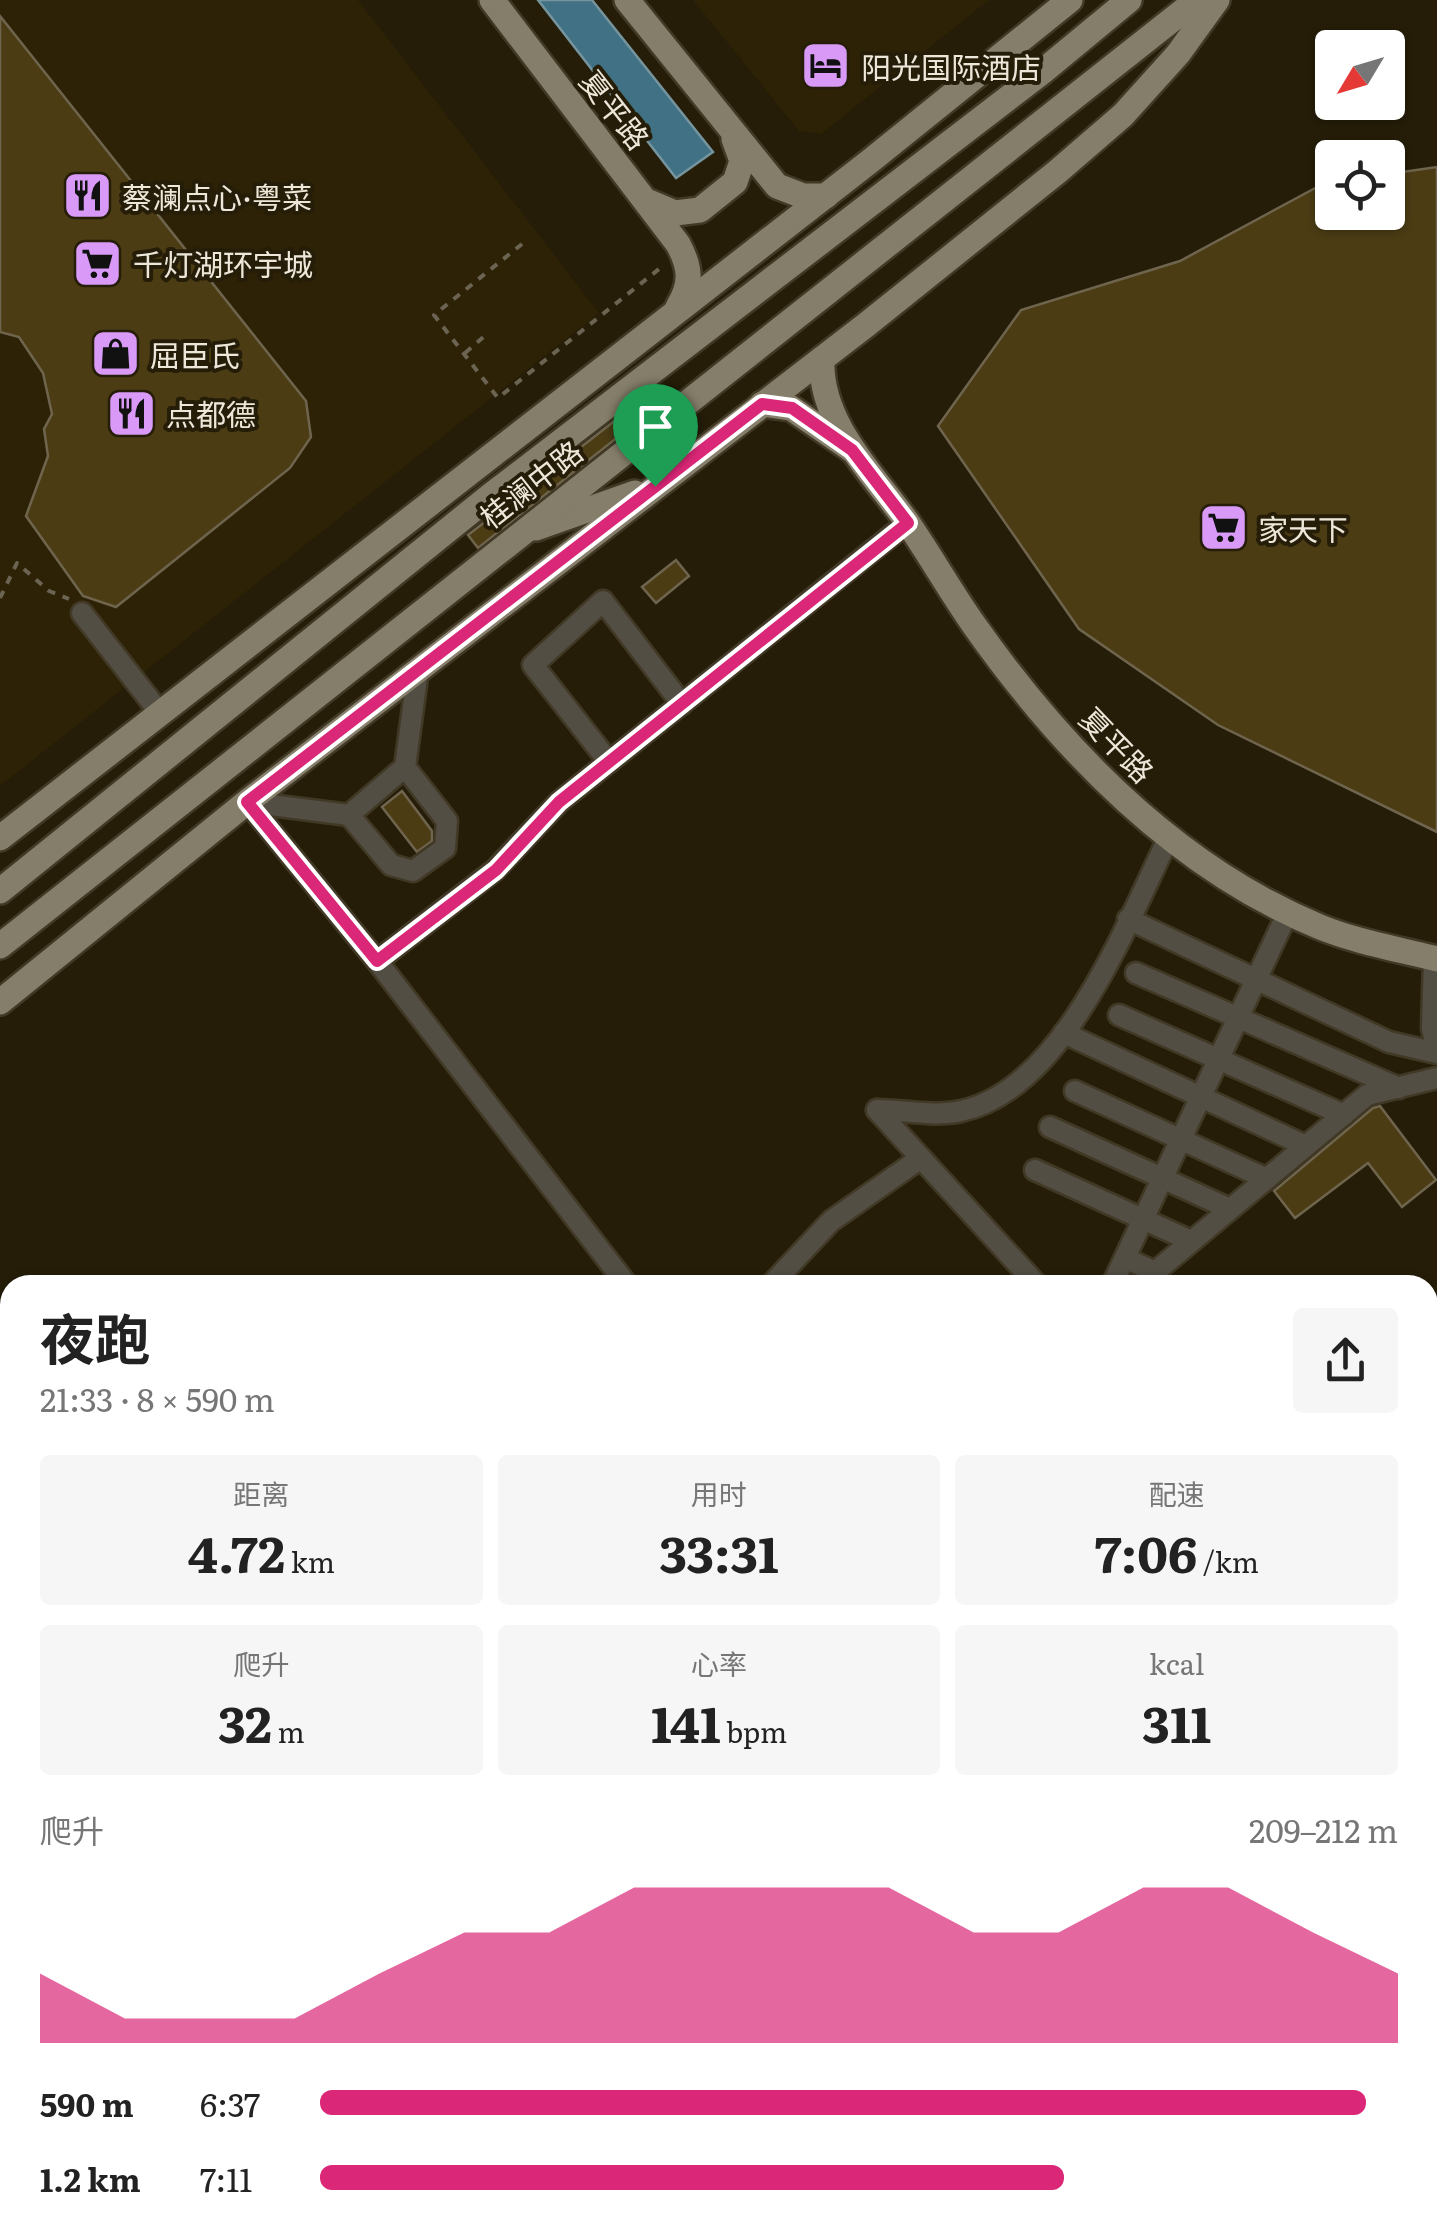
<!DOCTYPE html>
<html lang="zh">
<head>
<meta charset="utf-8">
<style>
	:root { --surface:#fff; --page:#f6f6f6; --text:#222; --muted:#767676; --accent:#db2777 }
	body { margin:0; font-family:Literata,"Noto Sans SC",serif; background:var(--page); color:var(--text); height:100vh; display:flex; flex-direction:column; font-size:38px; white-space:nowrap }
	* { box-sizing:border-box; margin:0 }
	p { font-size:32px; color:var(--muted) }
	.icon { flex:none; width:55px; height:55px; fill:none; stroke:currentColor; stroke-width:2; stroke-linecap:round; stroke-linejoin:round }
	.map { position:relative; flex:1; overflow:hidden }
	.drawer { position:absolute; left:0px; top:1275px; width:1438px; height:960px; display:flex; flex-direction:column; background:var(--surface); border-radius:30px 30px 0 0; box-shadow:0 2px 8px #0004 }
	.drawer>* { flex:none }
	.needle { width:65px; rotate:232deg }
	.tools { position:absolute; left:1315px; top:30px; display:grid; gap:20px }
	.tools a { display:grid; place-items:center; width:90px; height:90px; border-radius:10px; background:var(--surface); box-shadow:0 2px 8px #0004; font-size:50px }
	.pin { position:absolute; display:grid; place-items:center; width:85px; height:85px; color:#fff; margin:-102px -42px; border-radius:50% 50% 50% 0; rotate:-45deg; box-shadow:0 0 10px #0007 }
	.pin .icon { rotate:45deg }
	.round { display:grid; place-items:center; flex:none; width:105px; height:105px; border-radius:10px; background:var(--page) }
	.overview { display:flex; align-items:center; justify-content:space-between; height:170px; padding:0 40px }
	h1 { font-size:55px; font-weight:700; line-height:75px }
	.metrics { display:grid; grid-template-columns:repeat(3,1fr); gap:15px; height:170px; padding:10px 40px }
	.metrics div { display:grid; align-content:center; border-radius:10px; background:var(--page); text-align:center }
	.metrics b { font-size:50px; font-weight:700 }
	.metrics small { font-size:28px; font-weight:400 }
	.metrics p { font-size:28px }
	.chart { height:280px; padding:20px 40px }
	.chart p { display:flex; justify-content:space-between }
	.chart svg { width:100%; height:180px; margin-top:10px; fill:var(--accent); opacity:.7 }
	ul { padding:0 40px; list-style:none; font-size:32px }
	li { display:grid; grid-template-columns:160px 120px 1fr; align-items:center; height:75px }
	li i { height:25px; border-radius:12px; background:var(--accent) }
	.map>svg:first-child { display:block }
	.built { fill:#2d2205 }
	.park { fill:url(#park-dots) }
	.water { fill:#417184; stroke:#75949e; stroke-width:2.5 }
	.building { fill:#4b3c14; stroke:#6f654e; stroke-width:2.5 }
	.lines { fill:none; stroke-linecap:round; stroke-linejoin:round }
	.minor-casing { stroke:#413925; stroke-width:25 }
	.major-casing { stroke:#413925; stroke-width:30 }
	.path { stroke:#6b6452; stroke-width:4; stroke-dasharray:8 8; stroke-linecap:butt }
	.minor { stroke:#524e44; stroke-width:20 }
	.major { stroke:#857e6a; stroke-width:25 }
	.route-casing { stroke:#fff; stroke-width:20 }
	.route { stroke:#db2777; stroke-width:12 }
	.labels { text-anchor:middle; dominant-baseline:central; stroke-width:8; stroke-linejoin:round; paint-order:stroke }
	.poi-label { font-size:30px; fill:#ede7da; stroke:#251d08; text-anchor:start }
	.street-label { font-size:30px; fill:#ede7da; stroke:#251d08 }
</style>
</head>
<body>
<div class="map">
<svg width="1437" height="2235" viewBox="0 0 1437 2235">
	<defs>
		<pattern id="park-dots" width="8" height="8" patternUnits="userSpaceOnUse" patternTransform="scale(2.5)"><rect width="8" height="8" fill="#363717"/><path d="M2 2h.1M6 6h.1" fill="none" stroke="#535438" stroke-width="1.8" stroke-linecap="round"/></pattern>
	</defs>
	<rect width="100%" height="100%" fill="#251d08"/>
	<g class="built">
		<polygon points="0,0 358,0 599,313 0,786"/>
		<polygon points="693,0 989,0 821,134 799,131"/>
	</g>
	<g class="park">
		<polygon points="0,1349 10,1358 10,2225 936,2225 945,2235 0,2235"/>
		<polygon points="1429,2103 1437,2103 1437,2235 1431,2235 1426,2225"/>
	</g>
	<g class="water">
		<polygon points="538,0 592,0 713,152 676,178"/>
		<polygon points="10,1565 10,1719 0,1706 0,1567"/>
		<polygon points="371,2225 449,2225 461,2235 380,2235"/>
	</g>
	<g class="building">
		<polygon points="0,16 306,401 311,437 290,468 116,607 83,596 26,516 48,456 44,429 52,414 43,373 19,337 0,332"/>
		<polygon points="1437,167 1437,832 1218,725 1079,629 938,426 1021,310 1180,261 1332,179 1332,212 1388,212 1388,174"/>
		<polygon points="658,387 667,398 478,548 468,535"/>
		<polygon points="676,560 689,576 656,603 642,587"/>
		<polygon points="402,791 432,831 432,841 417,852 382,807"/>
		<polygon points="1380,1106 1436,1180 1402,1207 1368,1163 1295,1218 1274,1191 1373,1108"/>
	</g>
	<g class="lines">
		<defs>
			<g id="minor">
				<polyline points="82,613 160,713"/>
				<polyline points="609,762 533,665 603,601 682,704"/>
				<polyline points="247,802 377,961 627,1285"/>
				<polyline points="247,802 349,815 405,767 418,670"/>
				<polyline points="349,815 391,865 413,871 445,848 447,821 405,767"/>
				<polyline points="1128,919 1389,1042 1437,1053"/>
				<polyline points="1434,958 1432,1028 1437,1052"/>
				<polyline points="377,961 495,870 559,802 907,523"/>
				<polyline points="1136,973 1399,1088"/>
				<polyline points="1119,1015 1344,1115"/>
				<polyline points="1064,1033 1306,1146"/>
				<polyline points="1075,1091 1267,1179"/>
				<path d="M877 1110C903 1110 936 1117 961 1111 1064 1090 1127 922 1169 837"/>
				<polyline points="877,1110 1037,1285"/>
				<polyline points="1050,1127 1230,1209"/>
				<polyline points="1035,1170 1191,1241"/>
				<polyline points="1125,1258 1155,1272 1367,1095 1437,1078"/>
				<polyline points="771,1285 831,1221 921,1158"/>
				<polyline points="1112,1285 1288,912"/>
				<polyline points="1428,1398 1437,1394"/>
				<polyline points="1428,1536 1437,1534"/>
				<polyline points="1428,2076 1437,2076"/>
				<polyline points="1387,2225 1394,2235"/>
			</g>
			<g id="major">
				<path d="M492 0 678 244C691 268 692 284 678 307"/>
				<polyline points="627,0 777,186 803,196 826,196"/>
				<polyline points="649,202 675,213 700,210 735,182 742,161 734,139"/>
				<path d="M822 359C819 423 874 475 908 523 931 557 951 592 974 625 1062 750 1177 868 1320 927 1357 942 1398 949 1437 959"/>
				<polyline points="762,404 791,408 852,450"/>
				<polyline points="536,528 635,493"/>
				<polyline points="0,838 869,162 1070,0"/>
				<polyline points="0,891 490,496 1042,72 1129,0"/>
				<polyline points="0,946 1197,0"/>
				<polyline points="0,1002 247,802 866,325 1057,172 1123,115 1178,54 1217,0"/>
			</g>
		</defs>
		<use href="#minor" class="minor-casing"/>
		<use href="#major" class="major-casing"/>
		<g class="path">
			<polyline points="522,244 434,315 498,398 664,265"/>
			<polyline points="465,353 488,333"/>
			<polyline points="0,598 17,563 49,591 69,599"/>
			<polyline points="0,1516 10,1517"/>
			<polyline points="0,1545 10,1545"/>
			<polyline points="0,1717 10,1733"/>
			<polyline points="0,1751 10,1755"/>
			<polyline points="1428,1977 1437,1961"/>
			<polyline points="1428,2187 1437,2195"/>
			<polyline points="351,2225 368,2235"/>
			<polyline points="474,2225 489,2235"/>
			<polyline points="853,2225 864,2235"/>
			<polyline points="237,2235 258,2225"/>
			<polyline points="406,2235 420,2225"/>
			<polyline points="1174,2235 1186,2225"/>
		</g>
		<use href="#minor" class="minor"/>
		<use href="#major" class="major"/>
	</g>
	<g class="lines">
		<defs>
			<polygon id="route" points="762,404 792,408 852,450 908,523 559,802 496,870 377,961 247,802"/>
		</defs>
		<use href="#route" class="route-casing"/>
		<use href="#route" class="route"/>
	</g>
	<defs>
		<symbol id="hotel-square" viewBox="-11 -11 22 22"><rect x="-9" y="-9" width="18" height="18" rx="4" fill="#d99af7" stroke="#251d08"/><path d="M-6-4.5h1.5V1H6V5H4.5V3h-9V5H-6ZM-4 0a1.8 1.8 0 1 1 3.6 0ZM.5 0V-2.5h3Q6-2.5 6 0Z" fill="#111"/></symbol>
		<symbol id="restaurant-square" viewBox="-11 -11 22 22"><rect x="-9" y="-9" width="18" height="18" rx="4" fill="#d99af7" stroke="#251d08"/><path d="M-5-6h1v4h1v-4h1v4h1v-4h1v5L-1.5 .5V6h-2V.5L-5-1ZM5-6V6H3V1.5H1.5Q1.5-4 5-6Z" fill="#111"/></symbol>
		<symbol id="supermarket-square" viewBox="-11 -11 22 22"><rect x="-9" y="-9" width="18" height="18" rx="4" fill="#d99af7" stroke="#251d08"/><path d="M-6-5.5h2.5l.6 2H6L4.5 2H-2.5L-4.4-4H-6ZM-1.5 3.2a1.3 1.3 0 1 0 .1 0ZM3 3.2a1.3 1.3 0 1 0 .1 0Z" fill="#111"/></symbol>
		<symbol id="shop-square" viewBox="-11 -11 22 22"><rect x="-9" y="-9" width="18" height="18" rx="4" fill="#d99af7" stroke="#251d08"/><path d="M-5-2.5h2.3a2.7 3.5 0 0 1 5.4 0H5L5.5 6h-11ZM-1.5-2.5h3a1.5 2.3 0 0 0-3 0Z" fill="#111"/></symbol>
	</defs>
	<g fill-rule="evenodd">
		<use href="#hotel-square" x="798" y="38" width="55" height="55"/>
		<use href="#restaurant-square" x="60" y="168" width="55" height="55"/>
		<use href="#supermarket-square" x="70" y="236" width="55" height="55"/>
		<use href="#shop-square" x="88" y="326" width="55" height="55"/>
		<use href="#restaurant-square" x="104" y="386" width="55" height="55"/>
		<use href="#supermarket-square" x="1196" y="500" width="55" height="55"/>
	</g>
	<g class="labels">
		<g class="poi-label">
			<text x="861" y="66">阳光国际酒店</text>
			<text x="122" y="196">蔡澜点心·粤菜</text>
			<text x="133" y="263">千灯湖环宇城</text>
			<text x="150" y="354">屈臣氏</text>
			<text x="166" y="413">点都德</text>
			<text x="1258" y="528">家天下</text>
		</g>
		<g class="street-label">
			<text transform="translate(616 109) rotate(52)">夏平路</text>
			<text transform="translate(530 483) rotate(-38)">桂澜中路</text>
			<text transform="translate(1118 744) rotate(46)">夏平路</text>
		</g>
	</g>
</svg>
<div class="tools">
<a><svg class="needle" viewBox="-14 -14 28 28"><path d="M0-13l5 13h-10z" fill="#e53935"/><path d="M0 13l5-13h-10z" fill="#767676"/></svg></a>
<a><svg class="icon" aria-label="locate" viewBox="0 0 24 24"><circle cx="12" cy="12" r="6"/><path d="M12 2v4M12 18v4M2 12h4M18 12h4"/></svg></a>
</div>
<div class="pin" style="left:655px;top:486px;background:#1e9e55"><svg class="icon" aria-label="arrive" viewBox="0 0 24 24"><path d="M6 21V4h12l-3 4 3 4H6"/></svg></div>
<section class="drawer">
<div class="overview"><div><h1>夜跑</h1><p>21:33 · 8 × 590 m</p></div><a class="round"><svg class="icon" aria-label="share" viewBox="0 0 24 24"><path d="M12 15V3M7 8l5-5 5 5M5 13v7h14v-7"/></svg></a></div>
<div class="metrics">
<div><p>距离</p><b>4.72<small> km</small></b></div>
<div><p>用时</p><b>33:31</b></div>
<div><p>配速</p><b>7:06<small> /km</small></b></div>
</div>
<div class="metrics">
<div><p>爬升</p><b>32<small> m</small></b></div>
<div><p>心率</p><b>141<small> bpm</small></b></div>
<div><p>kcal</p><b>311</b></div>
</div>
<div class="chart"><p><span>爬升</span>209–212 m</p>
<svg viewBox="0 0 160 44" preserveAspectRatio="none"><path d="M0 44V27L10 38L20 38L30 38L40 27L50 17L60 17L70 6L80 6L90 6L100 6L110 17L120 17L130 6L140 6L150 17L160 27V44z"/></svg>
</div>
<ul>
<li><b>590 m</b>6:37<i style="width:97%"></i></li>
<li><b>1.2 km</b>7:11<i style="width:69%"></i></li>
</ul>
</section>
</div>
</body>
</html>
